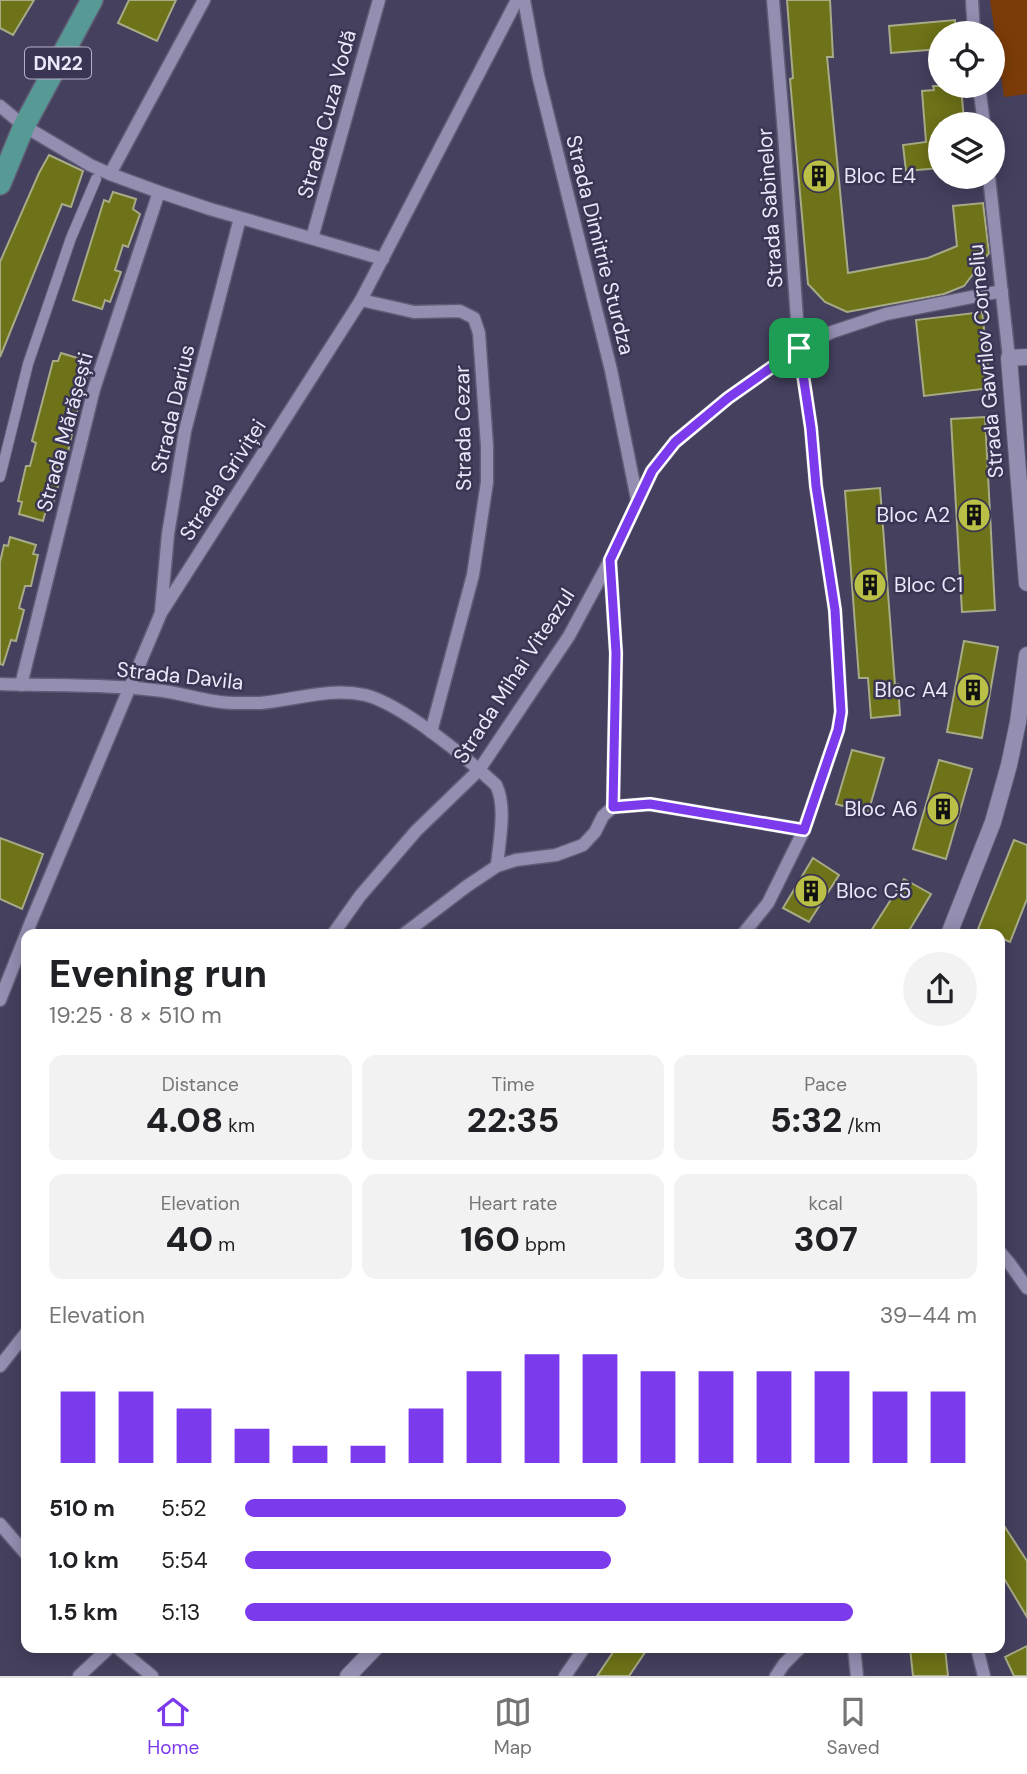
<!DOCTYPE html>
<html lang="en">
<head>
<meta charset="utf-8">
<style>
	:root { --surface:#fff; --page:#f2f2f2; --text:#202124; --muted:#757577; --line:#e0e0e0; --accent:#7c3aed }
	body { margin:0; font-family:"DM Sans",sans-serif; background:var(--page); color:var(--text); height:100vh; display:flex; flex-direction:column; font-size:26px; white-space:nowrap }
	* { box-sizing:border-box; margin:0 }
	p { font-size:23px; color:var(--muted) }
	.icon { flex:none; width:38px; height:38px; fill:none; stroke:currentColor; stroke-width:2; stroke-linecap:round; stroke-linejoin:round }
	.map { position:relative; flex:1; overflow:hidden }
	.drawer { position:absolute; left:21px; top:929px; width:984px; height:724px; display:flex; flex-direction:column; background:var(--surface); border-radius:14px; box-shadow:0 4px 18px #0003 }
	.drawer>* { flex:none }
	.tools { position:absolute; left:928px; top:21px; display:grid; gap:14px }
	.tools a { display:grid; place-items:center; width:77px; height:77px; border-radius:50%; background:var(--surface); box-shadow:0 4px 18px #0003; font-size:35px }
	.pin { position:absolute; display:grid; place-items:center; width:60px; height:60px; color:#fff; margin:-30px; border-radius:14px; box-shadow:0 4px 10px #0006 }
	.round { display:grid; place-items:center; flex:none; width:74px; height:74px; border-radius:37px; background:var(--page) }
	.headline { display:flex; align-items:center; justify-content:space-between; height:119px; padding:0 28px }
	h1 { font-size:38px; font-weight:800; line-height:52px }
	.figures { display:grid; grid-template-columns:repeat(3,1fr); gap:10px; height:119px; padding:7px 28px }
	.figures div { display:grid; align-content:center; border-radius:14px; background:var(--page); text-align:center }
	.figures b { font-size:35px; font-weight:800 }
	.figures small { font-size:19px; font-weight:400 }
	.figures p { font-size:19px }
	.chart { height:196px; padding:14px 28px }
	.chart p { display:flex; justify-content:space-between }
	.chart svg { width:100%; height:126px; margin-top:7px; stroke:var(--accent); stroke-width:6 }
	ul { padding:0 28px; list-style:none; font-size:23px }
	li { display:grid; grid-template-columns:112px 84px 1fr; align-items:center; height:52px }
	li i { height:18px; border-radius:9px; background:var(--accent) }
	.menu { display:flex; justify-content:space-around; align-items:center; height:98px; border-top:2px solid var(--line); background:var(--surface); font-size:19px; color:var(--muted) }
	.menu a { display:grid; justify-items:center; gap:4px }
	.menu .on { color:var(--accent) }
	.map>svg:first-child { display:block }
	.green { fill:#7c3c09 }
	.building { fill:#6e7218; stroke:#a7ab86; stroke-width:2 }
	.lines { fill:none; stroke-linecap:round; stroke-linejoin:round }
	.pedestrian-casing { stroke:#605c76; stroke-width:12 }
	.minor-casing { stroke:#605c76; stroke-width:15 }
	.tertiary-casing { stroke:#605c76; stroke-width:18 }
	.primary-casing { stroke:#605c76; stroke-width:24 }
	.pedestrian { stroke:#948fb1; stroke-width:10 }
	.minor { stroke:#948fb1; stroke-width:12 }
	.tertiary { stroke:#948fb1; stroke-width:16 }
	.primary { stroke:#569995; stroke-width:21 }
	.route-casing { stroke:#fff; stroke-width:14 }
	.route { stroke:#7c3aed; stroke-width:9 }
	.labels { text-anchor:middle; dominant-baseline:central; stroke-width:5; stroke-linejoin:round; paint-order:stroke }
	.shield { fill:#3a3552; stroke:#b5b2c8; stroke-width:2 }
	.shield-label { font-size:19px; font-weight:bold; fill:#eae8fb }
	.street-label { font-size:21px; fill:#eae8fb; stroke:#3a3552 }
	.poi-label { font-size:21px; fill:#eae8fb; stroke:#3a3552; text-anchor:start }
</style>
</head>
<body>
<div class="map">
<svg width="1027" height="1676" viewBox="0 0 1027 1676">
	<rect width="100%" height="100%" fill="#45405e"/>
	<polygon class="green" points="990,0 1027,0 1027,94 1004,97"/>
	<g class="building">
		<polygon points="0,0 34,0 13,35 0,28"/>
		<polygon points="129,0 176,0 157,41 118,23"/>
		<polygon points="787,0 830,0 833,57 827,57 848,273 928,258 957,246 953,206 983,203 989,253 964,286 944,294 847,312 825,302 808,284 790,79 793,78"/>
		<polygon points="955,20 956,33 940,33 940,49 891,53 889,26"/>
		<polygon points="933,86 961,86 964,121 940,123 940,168 906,171 903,145 926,142 922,91 934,90"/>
		<polygon points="49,155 83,171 71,207 62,204 0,357 0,262 39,173"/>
		<polygon points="113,192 136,199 133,209 140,214 128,247 123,245 115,270 121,272 110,302 105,300 102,309 73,300 104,200 109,202"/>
		<polygon points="982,312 991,388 924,396 916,320"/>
		<polygon points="61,353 87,361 84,369 89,371 79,402 68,452 62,452 56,473 61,475 52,507 47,506 43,521 19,514 22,502 18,501 26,466 30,466 36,443 32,441 53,361 58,361"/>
		<polygon points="985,417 995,610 962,612 951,419"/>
		<polygon points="880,488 895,685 898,684 900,715 871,718 868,678 859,678 845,491"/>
		<polygon points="10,537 36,545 33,554 38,555 31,586 25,586 19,608 24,610 16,641 11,640 3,665 0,664 0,562 4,545 8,546"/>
		<polygon points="964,641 998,647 982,738 947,732"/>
		<polygon points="852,750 884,758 868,813 836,804"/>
		<polygon points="939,760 972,769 946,859 913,849"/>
		<polygon points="0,838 43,854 22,909 0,899"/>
		<polygon points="1014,840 1027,845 1027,899 1010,942 999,937 999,934 992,934 978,929"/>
		<polygon points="813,858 839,875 809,922 783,908"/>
		<polygon points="904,879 931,894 907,934 869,934"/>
		<polygon points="999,1518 1027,1561 1027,1617 999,1570"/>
		<polygon points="1027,1646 1027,1676 1014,1676 1005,1657"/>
		<polygon points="616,1648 648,1648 629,1676 597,1676"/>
		<polygon points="910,1648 945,1648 948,1676 913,1676"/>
	</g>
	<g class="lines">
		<defs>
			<polyline id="pedestrian" points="0,477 28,364 71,238 96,179"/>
			<g id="minor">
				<polyline points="524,0 538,75 611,370 637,499"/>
				<polyline points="972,0 974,33"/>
				<polyline points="979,86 984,124"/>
				<polyline points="0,106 24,126 90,165 110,174 159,192 210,209 383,259"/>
				<polyline points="110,174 204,0"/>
				<polyline points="989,177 1009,358"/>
				<polyline points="312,238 379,0"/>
				<polyline points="361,300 414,312 460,311 474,318 479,333 487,446 487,482 473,575 431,732"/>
				<polyline points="610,562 616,653 613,807"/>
				<polyline points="161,611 168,534 185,431 240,218"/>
				<path d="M0 684C51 686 103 684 154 690 181 692 207 703 233 703 242 703 251 703 260 703 295 700 330 687 365 695 402 704 468 759 496 785 507 806 499 842 497 866"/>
				<polyline points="21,685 94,389 159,192"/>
				<polyline points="333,934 360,896 416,831 479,770 569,636 610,560 652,471 675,442 728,398 799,348 832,332 886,314 1002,291"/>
				<polyline points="404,934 467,886 497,866 516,860 556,855 583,845 595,832 603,816 613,807 650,804 804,830"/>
				<polyline points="743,934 768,903 804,830 838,730 841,712 835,610 816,486 811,428 799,348 784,133 773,0"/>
				<polyline points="0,1000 31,922 161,613 361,300 517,0"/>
				<polyline points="999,1251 1010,1264 1027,1288"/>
				<polyline points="0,1366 26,1333"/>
				<polyline points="0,1524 26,1554"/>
				<polyline points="118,1648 152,1676"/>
				<polyline points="854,1648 857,1676"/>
				<polyline points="977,1648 984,1676"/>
				<polyline points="79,1676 109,1648"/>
				<polyline points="565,1676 584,1648"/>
				<polyline points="776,1676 784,1664 800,1648"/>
			</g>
			<g id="tertiary">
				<polyline points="1027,357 1009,358 1027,583"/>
				<polyline points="949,934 993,822 1009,765 1018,722 1027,655"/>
				<polyline points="348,1676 375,1648"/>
			</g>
			<polyline id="primary" points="0,184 24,126 92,0"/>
		</defs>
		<use href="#pedestrian" class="pedestrian-casing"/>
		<use href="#minor" class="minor-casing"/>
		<use href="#tertiary" class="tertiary-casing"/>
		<use href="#primary" class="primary-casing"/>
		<use href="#pedestrian" class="pedestrian"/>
		<use href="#minor" class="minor"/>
		<use href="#tertiary" class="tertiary"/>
		<use href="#primary" class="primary"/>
	</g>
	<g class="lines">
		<defs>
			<polygon id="route" points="799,348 811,428 816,486 835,610 841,712 838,730 804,830 650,804 613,807 616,653 610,560 652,471 675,442 728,398"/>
		</defs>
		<use href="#route" class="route-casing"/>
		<use href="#route" class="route"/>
	</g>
	<defs>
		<symbol id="building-disc" viewBox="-11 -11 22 22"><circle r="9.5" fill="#bac045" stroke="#3a3552"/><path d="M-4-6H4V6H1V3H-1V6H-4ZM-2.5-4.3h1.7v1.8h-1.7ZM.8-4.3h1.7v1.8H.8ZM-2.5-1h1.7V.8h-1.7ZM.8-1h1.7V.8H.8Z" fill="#111"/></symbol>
	</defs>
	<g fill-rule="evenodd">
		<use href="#building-disc" x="800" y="157" width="38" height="38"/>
		<use href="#building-disc" x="955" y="496" width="38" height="38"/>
		<use href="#building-disc" x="851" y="566" width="38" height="38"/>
		<use href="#building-disc" x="954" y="671" width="38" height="38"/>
		<use href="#building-disc" x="924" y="790" width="38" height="38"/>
		<use href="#building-disc" x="792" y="872" width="38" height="38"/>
	</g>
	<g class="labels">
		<rect class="shield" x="25" y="47.5" width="66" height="31" rx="5"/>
		<g class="shield-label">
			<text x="58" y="63">DN22</text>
		</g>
		<g class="street-label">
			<text transform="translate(327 114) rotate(-75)">Strada Cuza Vodă</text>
			<text transform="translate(770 208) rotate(-94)">Strada Sabinelor</text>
			<text transform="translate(600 245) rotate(76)">Strada Dimitrie Sturdza</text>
			<text transform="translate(986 361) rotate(-95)">Strada Gavrilov Corneliu</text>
			<text transform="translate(173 409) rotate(-77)">Strada Darius</text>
			<text transform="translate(463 428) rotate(-91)">Strada Cezar</text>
			<text transform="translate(65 432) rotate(-75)">Strada Mărășești</text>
			<text transform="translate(223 480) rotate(-57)">Strada Griviței</text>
			<text transform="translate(180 676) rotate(6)">Strada Davila</text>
			<text transform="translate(514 676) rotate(-57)">Strada Mihai Viteazul</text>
		</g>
		<g class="poi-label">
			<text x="844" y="176">Bloc E4</text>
			<text x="950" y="515" text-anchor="end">Bloc A2</text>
			<text x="894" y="585">Bloc C1</text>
			<text x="948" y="690" text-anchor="end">Bloc A4</text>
			<text x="918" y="809" text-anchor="end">Bloc A6</text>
			<text x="836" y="891">Bloc C5</text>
		</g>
	</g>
</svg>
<div class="tools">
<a><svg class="icon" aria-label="locate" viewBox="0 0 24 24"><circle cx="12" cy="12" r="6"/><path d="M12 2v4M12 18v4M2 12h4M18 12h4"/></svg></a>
<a><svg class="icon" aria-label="layers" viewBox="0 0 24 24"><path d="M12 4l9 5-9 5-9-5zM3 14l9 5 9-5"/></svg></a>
</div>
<div class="pin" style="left:799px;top:348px;background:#1e9e55"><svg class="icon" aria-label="arrive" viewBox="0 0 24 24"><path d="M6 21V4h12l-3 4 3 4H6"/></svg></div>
<section class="drawer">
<div class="headline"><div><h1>Evening run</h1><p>19:25 · 8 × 510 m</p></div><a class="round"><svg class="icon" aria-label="share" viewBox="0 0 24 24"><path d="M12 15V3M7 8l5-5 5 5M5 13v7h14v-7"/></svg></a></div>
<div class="figures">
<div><p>Distance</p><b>4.08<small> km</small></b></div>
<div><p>Time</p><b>22:35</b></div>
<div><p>Pace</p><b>5:32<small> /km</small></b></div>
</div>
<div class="figures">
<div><p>Elevation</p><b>40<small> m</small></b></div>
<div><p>Heart rate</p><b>160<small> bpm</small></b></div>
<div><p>kcal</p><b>307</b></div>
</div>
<div class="chart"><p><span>Elevation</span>39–44 m</p>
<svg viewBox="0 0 160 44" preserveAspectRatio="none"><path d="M5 44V19M15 44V19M25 44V25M35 44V32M45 44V38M55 44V38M65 44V25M75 44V12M85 44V6M95 44V6M105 44V12M115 44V12M125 44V12M135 44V12M145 44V19M155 44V19"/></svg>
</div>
<ul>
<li><b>510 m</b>5:52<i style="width:52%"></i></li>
<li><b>1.0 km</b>5:54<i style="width:50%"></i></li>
<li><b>1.5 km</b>5:13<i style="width:83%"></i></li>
</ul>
</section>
</div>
<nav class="menu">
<a class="on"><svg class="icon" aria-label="home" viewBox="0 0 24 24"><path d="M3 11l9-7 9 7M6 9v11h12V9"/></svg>Home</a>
<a><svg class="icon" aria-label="map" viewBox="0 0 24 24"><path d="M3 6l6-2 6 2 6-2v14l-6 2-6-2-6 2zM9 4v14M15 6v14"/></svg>Map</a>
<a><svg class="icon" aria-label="saved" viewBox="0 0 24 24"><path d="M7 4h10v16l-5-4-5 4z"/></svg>Saved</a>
</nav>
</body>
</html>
